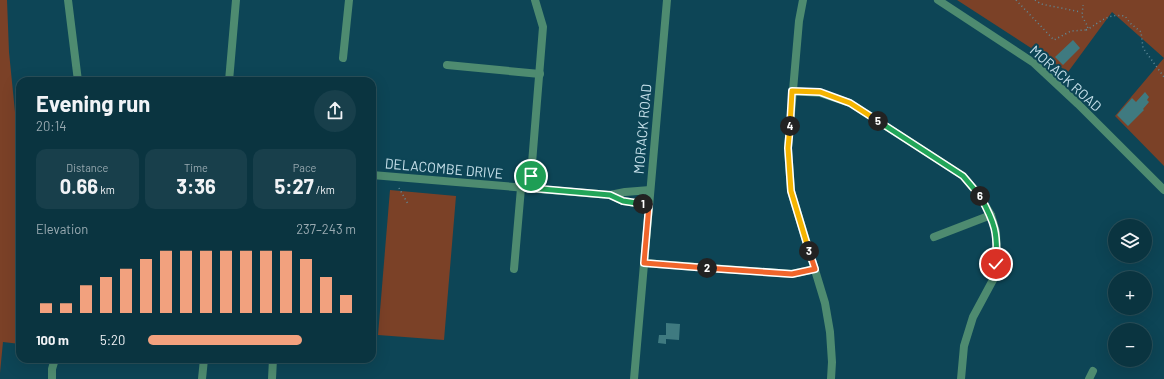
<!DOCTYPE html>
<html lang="en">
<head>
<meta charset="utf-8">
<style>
	:root { --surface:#0a3440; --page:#183f4b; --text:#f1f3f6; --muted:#99aab1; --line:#2a4f59; --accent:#f2a17e }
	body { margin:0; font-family:Barlow,sans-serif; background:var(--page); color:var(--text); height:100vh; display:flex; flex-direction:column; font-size:15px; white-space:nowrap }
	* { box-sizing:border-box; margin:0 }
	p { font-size:13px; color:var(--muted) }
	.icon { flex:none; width:22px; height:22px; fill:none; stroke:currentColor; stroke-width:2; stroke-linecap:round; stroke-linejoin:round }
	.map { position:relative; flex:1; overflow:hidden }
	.side { position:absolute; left:16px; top:77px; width:360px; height:286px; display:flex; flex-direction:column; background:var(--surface); border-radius:12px; box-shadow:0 4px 16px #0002,0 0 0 1px var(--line) }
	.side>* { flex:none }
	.controls { position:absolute; left:1108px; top:219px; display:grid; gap:8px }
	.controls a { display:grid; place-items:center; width:44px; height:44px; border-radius:50%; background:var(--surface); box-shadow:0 4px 16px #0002,0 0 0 1px var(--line); font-size:20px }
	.pin { position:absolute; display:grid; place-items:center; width:34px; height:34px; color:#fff; margin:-17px; border:2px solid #fff; border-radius:50%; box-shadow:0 1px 4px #0007 }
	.km { position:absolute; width:20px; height:20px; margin:-10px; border-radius:50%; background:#222; color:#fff; font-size:11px; line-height:20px; text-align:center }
	.round { display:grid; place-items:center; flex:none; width:42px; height:42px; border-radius:21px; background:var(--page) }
	.headline { display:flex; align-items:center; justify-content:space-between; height:68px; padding:0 20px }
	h1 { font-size:22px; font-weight:700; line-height:30px }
	.metrics { display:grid; grid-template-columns:repeat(3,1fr); gap:6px; height:68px; padding:4px 20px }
	.metrics div { display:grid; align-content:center; border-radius:10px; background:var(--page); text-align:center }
	.metrics b { font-size:20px; font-weight:700 }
	.metrics small { font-size:11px; font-weight:400 }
	.metrics p { font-size:11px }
	.chart { height:112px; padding:8px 20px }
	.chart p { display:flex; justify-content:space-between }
	.chart svg { width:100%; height:72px; margin-top:4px; stroke:var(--accent); stroke-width:6 }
	ul { padding:0 20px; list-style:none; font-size:13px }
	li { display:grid; grid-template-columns:64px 48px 1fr; align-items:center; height:30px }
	li i { height:10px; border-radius:5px; background:var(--accent) }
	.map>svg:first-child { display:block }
	.green { fill:#7b4127 }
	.building { fill:#3f7a80 }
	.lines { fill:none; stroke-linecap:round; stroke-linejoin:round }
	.path { stroke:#608b99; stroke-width:1.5; stroke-dasharray:1 3; stroke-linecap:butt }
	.minor { stroke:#4e8b70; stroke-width:8 }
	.split-1-casing { stroke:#fff; stroke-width:8 }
	.split-2-casing { stroke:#fff; stroke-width:8 }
	.split-3-casing { stroke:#fff; stroke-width:8 }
	.split-4-casing { stroke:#fff; stroke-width:8 }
	.split-5-casing { stroke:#fff; stroke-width:8 }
	.split-6-casing { stroke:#fff; stroke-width:8 }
	.split-7-casing { stroke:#fff; stroke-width:8 }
	.split-1 { stroke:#22a559; stroke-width:5 }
	.split-2 { stroke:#f0652b; stroke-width:5 }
	.split-3 { stroke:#f0652b; stroke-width:5 }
	.split-4 { stroke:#f5b400; stroke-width:5 }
	.split-5 { stroke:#f5b400; stroke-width:5 }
	.split-6 { stroke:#22a559; stroke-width:5 }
	.split-7 { stroke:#22a559; stroke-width:5 }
	.labels { text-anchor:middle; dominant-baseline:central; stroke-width:4; stroke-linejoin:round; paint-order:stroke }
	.street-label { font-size:14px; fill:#c7e1eb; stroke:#0d4556 }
</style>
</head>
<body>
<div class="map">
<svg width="1164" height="379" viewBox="0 0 1164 379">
	<rect width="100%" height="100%" fill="#0d4556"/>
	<g class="green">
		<polygon points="0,0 7,0 9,52 20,162 20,344 3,342 0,373"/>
		<polygon points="957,0 1164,0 1164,166 1115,116 1164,58 1112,12 1068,72"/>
		<polygon points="390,190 456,196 444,340 378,335"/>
	</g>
	<g class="building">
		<polygon points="1073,40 1080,48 1063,65 1055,57"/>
		<polygon points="1145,92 1149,97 1147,100 1149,102 1143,109 1144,110 1128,126 1117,115 1132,98 1136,102"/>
		<polygon points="666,323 680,324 679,340 666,339 666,344 658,343 659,335 666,335"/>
	</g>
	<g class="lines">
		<g class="path">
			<polyline points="1016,0 1054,40 1071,31 1086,30 1088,27 1082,16 1083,5"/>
			<polyline points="1035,0 1041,4 1081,12"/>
			<path d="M1086 30C1100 23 1106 13 1125 16L1130 23 1141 32 1143 48 1164 77"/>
			<polyline points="399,188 408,204"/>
		</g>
		<g class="minor">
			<polyline points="68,0 78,81"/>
			<polyline points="803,0 799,21 788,148 791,191 825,303 830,332 832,362 831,379"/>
			<polyline points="938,0 1034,63 1078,104 1164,190"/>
			<polyline points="343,58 349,0"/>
			<polyline points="447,65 540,74"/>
			<polyline points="229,81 236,0"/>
			<polyline points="792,91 820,93 850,103 963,176 979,195 991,215 996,232 997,264 994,278 973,317 964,346 961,379"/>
			<polyline points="372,175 610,195 625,192 650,190"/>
			<polyline points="530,188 543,27 535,0"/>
			<polyline points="610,195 623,201 649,205"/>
			<polyline points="934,237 991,215"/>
			<polyline points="644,263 792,274 815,269"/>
			<polyline points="514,269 521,188"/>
			<polyline points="52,379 52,369 55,359"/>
			<polyline points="202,379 204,359"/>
			<polyline points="272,379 273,359"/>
			<polyline points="634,379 667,0"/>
			<polyline points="1089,379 1093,371"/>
		</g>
	</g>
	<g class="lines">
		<defs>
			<polyline id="split-1" points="531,176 530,188 610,195 623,201 643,204"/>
			<polyline id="split-2" points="643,204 649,205 644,263 707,268"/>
			<polyline id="split-3" points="707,268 792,274 815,269 809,251"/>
			<polyline id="split-4" points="790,126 788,148 791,191 809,251"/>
			<polyline id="split-5" points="790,126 792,91 820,92 850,103 878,121"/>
			<polyline id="split-6" points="878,121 963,176 980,196"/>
			<path id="split-7" d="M980 196C995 223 998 233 996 264"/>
		</defs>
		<use href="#split-1" class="split-1-casing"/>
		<use href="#split-2" class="split-2-casing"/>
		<use href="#split-3" class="split-3-casing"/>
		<use href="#split-4" class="split-4-casing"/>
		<use href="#split-5" class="split-5-casing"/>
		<use href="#split-6" class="split-6-casing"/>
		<use href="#split-7" class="split-7-casing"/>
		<use href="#split-1" class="split-1"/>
		<use href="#split-2" class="split-2"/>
		<use href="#split-3" class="split-3"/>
		<use href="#split-4" class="split-4"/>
		<use href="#split-5" class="split-5"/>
		<use href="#split-6" class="split-6"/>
		<use href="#split-7" class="split-7"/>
	</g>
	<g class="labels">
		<g class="street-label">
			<text transform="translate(1066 78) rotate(42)">MORACK ROAD</text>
			<text transform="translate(642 129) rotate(-85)">MORACK ROAD</text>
			<text transform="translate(444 168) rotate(5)">DELACOMBE DRIVE</text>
		</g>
	</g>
</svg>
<div class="controls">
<a><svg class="icon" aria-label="layers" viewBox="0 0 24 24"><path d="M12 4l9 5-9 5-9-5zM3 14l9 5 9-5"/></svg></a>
<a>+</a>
<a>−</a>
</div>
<div class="pin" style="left:531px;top:176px;background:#1e9e55"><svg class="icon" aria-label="arrive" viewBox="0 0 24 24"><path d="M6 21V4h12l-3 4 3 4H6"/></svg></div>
<div class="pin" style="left:996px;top:264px;background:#d93025"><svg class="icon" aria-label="check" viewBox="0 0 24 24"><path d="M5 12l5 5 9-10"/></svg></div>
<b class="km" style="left:643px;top:204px">1</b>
<b class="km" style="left:707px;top:268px">2</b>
<b class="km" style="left:809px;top:251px">3</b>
<b class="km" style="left:790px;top:126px">4</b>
<b class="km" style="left:878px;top:121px">5</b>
<b class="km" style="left:980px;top:196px">6</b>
<section class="side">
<div class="headline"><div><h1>Evening run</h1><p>20:14</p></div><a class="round"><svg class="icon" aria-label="share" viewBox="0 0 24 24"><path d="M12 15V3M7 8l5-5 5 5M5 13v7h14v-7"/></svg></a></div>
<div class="metrics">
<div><p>Distance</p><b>0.66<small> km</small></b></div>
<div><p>Time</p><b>3:36</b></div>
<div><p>Pace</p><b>5:27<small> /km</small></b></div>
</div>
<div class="chart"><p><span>Elevation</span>237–243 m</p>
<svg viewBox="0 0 160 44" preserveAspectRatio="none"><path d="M5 44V38M15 44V38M25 44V27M35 44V22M45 44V17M55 44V11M65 44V6M75 44V6M85 44V6M95 44V6M105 44V6M115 44V6M125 44V6M135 44V11M145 44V22M155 44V33"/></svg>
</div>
<ul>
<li><b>100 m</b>5:20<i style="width:74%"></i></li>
</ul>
</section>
</div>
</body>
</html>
